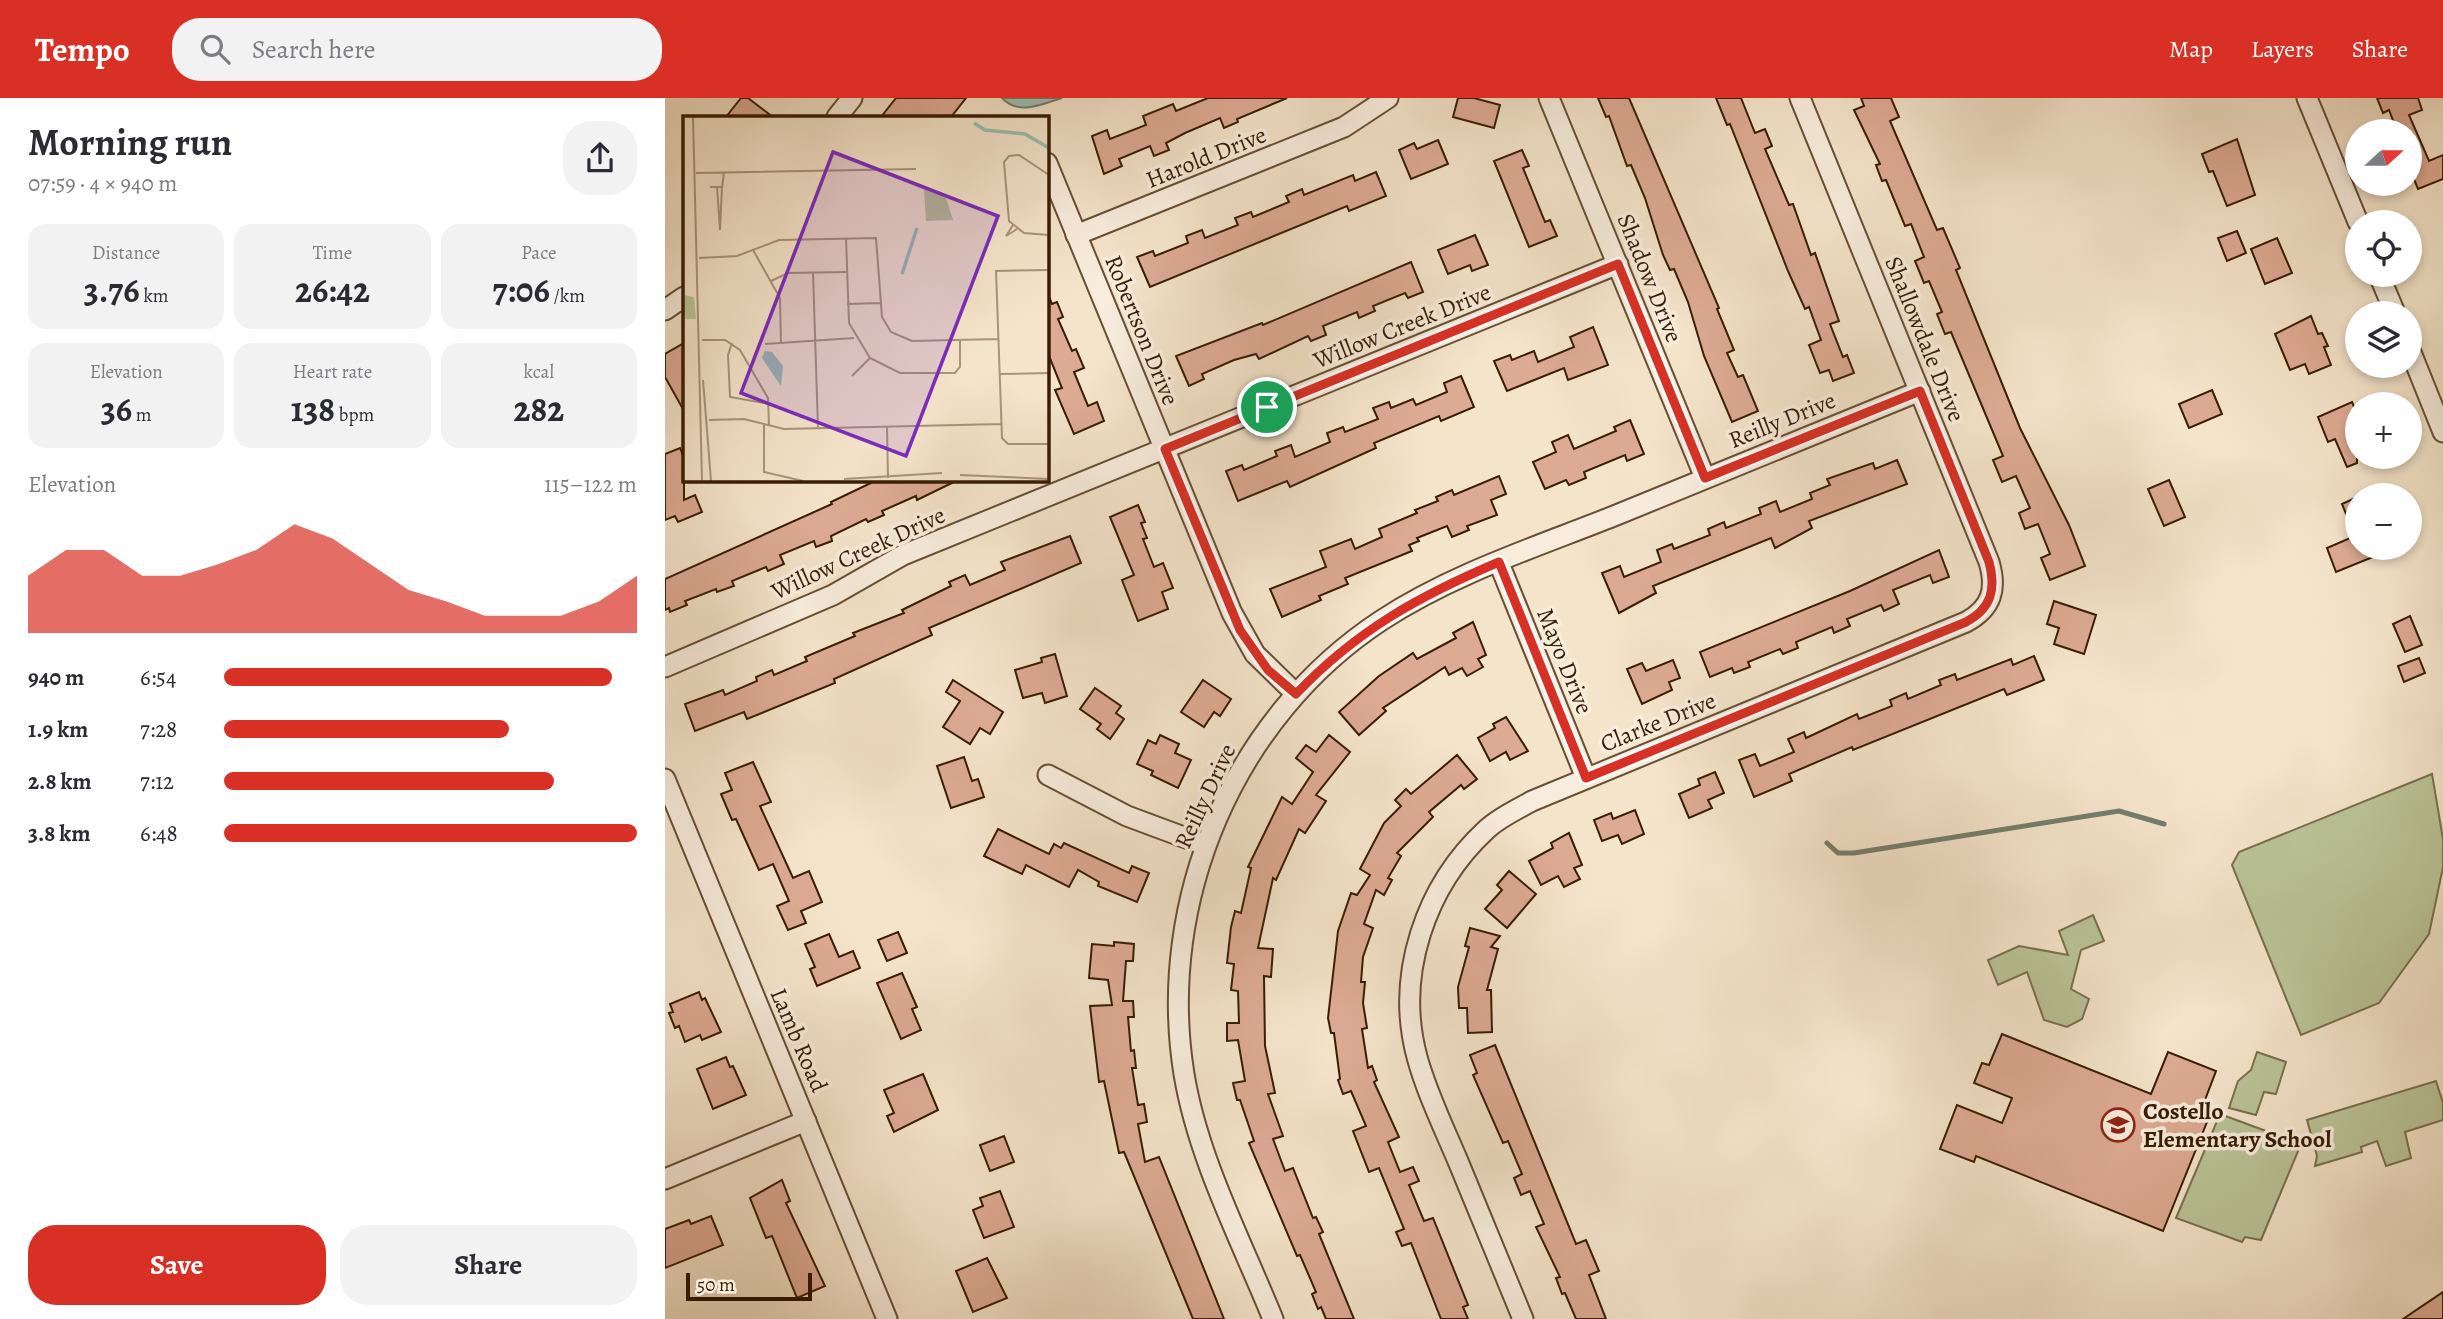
<!DOCTYPE html>
<html lang="en">
<head>
<meta charset="utf-8">
<style>
	:root { --surface:#fff; --page:#f2f2f3; --text:#2b2b33; --muted:#7c7c81; --accent:#d93025 }
	body { margin:0; font-family:Alegreya,serif; background:var(--page); color:var(--text); height:100vh; display:flex; flex-direction:column; font-size:26px; white-space:nowrap }
	* { box-sizing:border-box; margin:0 }
	p { font-size:23px; color:var(--muted) }
	.icon { flex:none; width:38px; height:38px; fill:none; stroke:currentColor; stroke-width:2; stroke-linecap:round; stroke-linejoin:round }
	.map { position:relative; flex:1; overflow:hidden }
	.details { display:flex; flex-direction:column; background:var(--surface); width:665px }
	.details>* { flex:none }
	.needle { width:46px; rotate:69deg }
	.buttons { position:absolute; left:1680px; top:21px; display:grid; gap:14px }
	.buttons a { display:grid; place-items:center; width:77px; height:77px; border-radius:50%; background:var(--surface); box-shadow:0 4px 10px #0003; font-size:35px }
	.scale { position:absolute; left:21px; bottom:18px; width:126px; box-sizing:border-box; padding-left:7px; border:4px solid #381d03; border-top:0; font-size:19px; line-height:24px; white-space:nowrap; color:#381d03; -webkit-text-stroke:5px #f8eddd; paint-order:stroke }
	.pin { position:absolute; display:grid; place-items:center; width:60px; height:60px; color:#fff; margin:-30px; border:4px solid #fff; border-radius:50%; box-shadow:0 2px 7px #0007 }
	.round { display:grid; place-items:center; flex:none; width:74px; height:74px; border-radius:28px; background:var(--page) }
	.headline { display:flex; align-items:center; justify-content:space-between; height:119px; padding:0 28px }
	h1 { font-size:38px; font-weight:600; line-height:52px }
	.metrics { display:grid; grid-template-columns:repeat(3,1fr); gap:10px; height:119px; padding:7px 28px }
	.metrics div { display:grid; align-content:center; border-radius:18px; background:var(--page); text-align:center }
	.metrics b { font-size:35px; font-weight:600 }
	.metrics small { font-size:19px; font-weight:400 }
	.metrics p { font-size:19px }
	.chart { height:196px; padding:14px 28px }
	.chart p { display:flex; justify-content:space-between }
	.chart svg { width:100%; height:126px; margin-top:7px; fill:var(--accent); opacity:.7 }
	.cta { display:flex; gap:14px; margin-top:auto; padding:14px 28px }
	.cta a { flex:1; height:80px; border-radius:28px; background:var(--accent); color:#fff; font-size:28px; font-weight:600; line-height:80px; text-align:center }
	.cta a+a { background:var(--page); color:var(--text) }
	ul { padding:0 28px; list-style:none; font-size:23px }
	li { display:grid; grid-template-columns:112px 84px 1fr; align-items:center; height:52px }
	li i { height:18px; border-radius:9px; background:var(--accent) }
	header { display:flex; align-items:center; gap:42px; box-sizing:border-box; height:98px; padding:0 35px; background:var(--accent); color:#fff }
	header strong { font-size:33px }
	nav { display:flex; gap:38px; margin-inline-start:auto; font-size:24px }
	.search { width:490px; height:63px; background:var(--page); display:flex; align-items:center; gap:18px; box-sizing:border-box; padding:0 24px; border-radius:28px; color:var(--muted); font-size:26px }
	main { display:flex; flex:1; min-height:0 }
	.map>svg:first-child { display:block }
	.green { fill:#bac498; stroke:#79704e; stroke-width:2 }
	.water { fill:#9cbfb2; stroke:#747e6c; stroke-width:2 }
	.lines { fill:none; stroke-linecap:round; stroke-linejoin:round }
	.stream { stroke:#747e6c; stroke-width:5 }
	.building { fill:#ddaa93; stroke:#381d03; stroke-width:2 }
	.street-casing { stroke:#674f35; stroke-width:23 }
	.street { stroke:#f8eddd; stroke-width:19 }
	.route-casing { stroke:#fff; stroke-width:14 }
	.route { stroke:#d93025; stroke-width:9 }
	.labels { text-anchor:middle; dominant-baseline:central; stroke-width:7; stroke-linejoin:round; paint-order:stroke }
	.street-label { font-size:24px; fill:#381d03; stroke:#f8eddd }
	.poi-label { font-size:24px; font-weight:bold; fill:#381d03; stroke:#f8eddd; text-anchor:start }
	.inset-river { fill:none; stroke:#9cbfb2; stroke-width:3.5 }
	.inset-road { fill:none; stroke:#a9947a; stroke-width:2 }
	.view { fill:#7b2cbf; fill-opacity:0.15; stroke:#7b2cbf; stroke-width:3.5 }
	.inset-edge { fill:none; stroke:#381d03; stroke-width:3.5 }
</style>
</head>
<body>
<header>
<strong>Tempo</strong>
<div class="search"><svg class="icon" aria-label="search" viewBox="0 0 24 24"><circle cx="10" cy="10" r="6"/><path d="M15 15l6 6"/></svg>Search here</div>
<nav><a>Map</a><a>Layers</a><a>Share</a></nav>
</header>
<main>
<section class="details">
<div class="headline"><div><h1>Morning run</h1><p>07:59 · 4 × 940 m</p></div><a class="round"><svg class="icon" aria-label="share" viewBox="0 0 24 24"><path d="M12 15V3M7 8l5-5 5 5M5 13v7h14v-7"/></svg></a></div>
<div class="metrics">
<div><p>Distance</p><b>3.76<small> km</small></b></div>
<div><p>Time</p><b>26:42</b></div>
<div><p>Pace</p><b>7:06<small> /km</small></b></div>
</div>
<div class="metrics">
<div><p>Elevation</p><b>36<small> m</small></b></div>
<div><p>Heart rate</p><b>138<small> bpm</small></b></div>
<div><p>kcal</p><b>282</b></div>
</div>
<div class="chart"><p><span>Elevation</span>115–122 m</p>
<svg viewBox="0 0 160 44" preserveAspectRatio="none"><path d="M0 44V24L10 15L20 15L30 24L40 24L50 20L60 15L70 6L80 11L90 20L100 29L110 33L120 38L130 38L140 38L150 33L160 24V44z"/></svg>
</div>
<ul>
<li><b>940 m</b>6:54<i style="width:94%"></i></li>
<li><b>1.9 km</b>7:28<i style="width:69%"></i></li>
<li><b>2.8 km</b>7:12<i style="width:80%"></i></li>
<li><b>3.8 km</b>6:48<i style="width:100%"></i></li>
</ul>
<div class="cta"><a>Save</a><a>Share</a></div>
</section>
<div class="map">
<svg width="1778" height="1221" viewBox="0 0 1778 1221">
	<rect width="100%" height="100%" fill="#f4e4ca"/>
	<filter id="stains"><feTurbulence type="fractalNoise" baseFrequency=".00286" numOctaves="4"/><feColorMatrix values="0 0 0 0 .2 0 0 0 0 .09 0 0 0 0 .02 0 0 0 .5 -.17"/></filter>
	<radialGradient id="worn" r=".72"><stop offset=".6" stop-color="#630" stop-opacity="0"/><stop offset="1" stop-color="#630" stop-opacity=".3"/></radialGradient>
	<g class="green">
		<polygon points="1767,676 1778,741 1778,769 1764,836 1714,905 1636,937 1567,767 1574,754"/>
		<polygon points="1428,817 1439,843 1416,852 1406,891 1424,901 1417,921 1402,929 1379,922 1362,874 1333,887 1323,862 1354,848 1403,857 1394,833"/>
		<polygon points="1592,954 1621,964 1611,996 1599,994 1591,1017 1564,1010 1573,983 1586,972"/>
		<polygon points="1771,983 1778,1005 1778,1022 1740,1034 1746,1060 1721,1068 1712,1043 1696,1049 1697,1054 1650,1068 1652,1058 1642,1022"/>
		<polygon points="1555,1016 1636,1046 1596,1142 1580,1139 1577,1144 1511,1120"/>
	</g>
	<path class="water" d="M337 0H397C377 6 354 18 337 0Z"/>
	<g class="lines">
		<polyline class="stream" points="1162,745 1173,755 1189,755 1454,713 1499,726"/>
	</g>
	<g class="building">
		<polygon points="76,0 83,0 108,19 61,19"/>
		<polygon points="231,0 301,0 286,19 216,19"/>
		<polygon points="543,0 622,0 572,21 573,24 559,30 555,20 520,35 501,45 504,52 489,58 485,48 454,61 457,68 439,76 427,38 442,32 445,41 481,27 478,18 508,6 511,13"/>
		<polygon points="793,0 809,0 835,7 829,30 788,19"/>
		<polygon points="933,0 964,0 1054,210 1052,211 1069,252 1062,255 1073,279 1078,277 1093,313 1067,324 1039,258 1023,204 1009,171 1005,172 998,157 980,100 966,67 962,68 944,18 941,19"/>
		<polygon points="1051,0 1076,0 1090,35 1100,31 1107,48 1100,51 1124,107 1128,106 1146,157 1150,155 1174,223 1165,226 1178,259 1182,257 1189,275 1168,283 1164,272 1155,275 1144,247 1156,242 1144,209 1140,211 1123,173 1065,26 1062,27"/>
		<polygon points="1196,0 1226,0 1234,19 1225,23 1272,132 1278,130 1295,170 1291,172 1355,330 1404,427 1420,468 1385,482 1376,460 1385,456 1373,426 1360,431 1354,415 1365,410 1351,378 1337,384 1328,362 1338,358 1286,234 1280,236 1272,216 1277,214 1264,183 1259,185 1250,163 1259,159 1246,126 1240,128 1221,82 1217,83 1211,67 1215,66 1189,12 1199,8"/>
		<polygon points="1712,0 1753,0 1757,12 1744,17 1764,63 1778,57 1778,81 1753,91 1745,71 1745,33 1732,33 1724,12 1718,15"/>
		<polygon points="1572,41 1590,97 1562,108 1548,73 1544,74 1537,56"/>
		<polygon points="773,42 783,66 746,81 734,52 749,45 752,51"/>
		<polygon points="857,52 864,68 858,70 880,124 885,122 892,138 864,149 829,63"/>
		<polygon points="711,74 721,98 684,113 682,108 485,189 472,159 488,153 490,158 523,145 521,138 537,132 540,140 573,127 570,120 586,114 588,119 624,104 621,98 637,91 639,97 688,77 690,83"/>
		<polygon points="1572,133 1581,155 1562,163 1553,140"/>
		<polygon points="810,137 823,167 807,173 805,167 783,176 773,152"/>
		<polygon points="1612,140 1627,175 1600,186 1586,151"/>
		<polygon points="746,164 758,194 743,200 740,195 708,208 710,213 694,220 692,214 658,228 661,237 646,243 643,238 594,261 591,256 569,262 537,276 539,281 524,288 511,258 597,225 598,227"/>
		<polygon points="382,194 387,206 392,204 398,219 393,221 407,253 411,251 419,270 409,274 423,308 432,304 439,323 409,336 390,292 397,290 382,253"/>
		<polygon points="1646,218 1653,236 1657,235 1663,248 1659,249 1666,267 1644,276 1640,266 1625,272 1610,236"/>
		<polygon points="928,229 943,267 903,282 899,270 842,293 829,263 845,257 847,262 869,253 873,264 909,249 905,239"/>
		<polygon points="19,245 19,313 0,279 0,256"/>
		<polygon points="796,278 809,309 776,323 774,318 709,345 711,350 625,389 622,383 573,403 561,373 577,367 579,372 612,358 610,353 626,347 630,359 665,344 662,335 678,329 680,334 713,321 708,310 724,304 726,310 748,301 751,307 782,294 779,285"/>
		<polygon points="1547,292 1557,316 1524,330 1514,306"/>
		<polygon points="1687,304 1692,316 1692,365 1682,369 1670,341 1663,344 1653,319"/>
		<polygon points="965,322 979,356 962,363 960,357 919,374 921,380 904,387 901,382 880,391 868,364 891,354 887,344 903,337 909,351 951,333 949,329"/>
		<polygon points="15,350 19,360 19,402 30,397 37,414 13,424 10,418 0,422 0,356"/>
		<polygon points="1232,362 1242,386 1144,423 1147,430 1110,450 1106,440 988,488 991,495 954,515 937,475 955,468 959,479 996,464 992,452 1007,446 1009,451 1045,437 1043,431 1059,424 1061,430 1096,416 1094,410 1111,403 1115,414 1147,401 1145,395 1165,387 1162,381 1208,365 1210,371"/>
		<polygon points="834,378 841,396 826,402 832,417 802,428 804,432 787,439 782,428 752,440 754,443 744,447 747,453 680,480 683,486 654,498 656,502 617,519 605,491 661,469 655,453 686,441 690,451 717,439 714,431 752,415 750,412 773,403 771,399 787,392 789,397"/>
		<polygon points="212,382 293,382 252,402 251,398 217,413 219,417 203,424 201,421 166,438 167,443 151,449 149,443 115,457 119,466 103,473 101,469 67,483 69,488 52,494 51,491 20,503 22,507 5,514 4,510 0,512 0,481 167,406 166,404"/>
		<polygon points="1504,382 1520,419 1499,428 1483,391"/>
		<polygon points="1692,399 1692,450 1730,450 1671,474 1662,450 1690,438 1677,406"/>
		<polygon points="473,407 480,424 476,425 482,440 478,441 489,469 498,465 508,490 497,494 503,511 473,523 457,482 469,477 445,419"/>
		<polygon points="405,438 416,465 264,530 267,537 169,581 170,585 82,621 79,614 30,633 20,606 58,592 60,597 92,583 91,579 107,572 109,577 142,563 140,559 190,538 188,535 239,515 237,512 286,488 284,484 300,477 305,487 340,472 336,464"/>
		<polygon points="1274,452 1284,479 1268,485 1265,477 1228,492 1234,506 1219,513 1216,507 1182,521 1185,528 1169,535 1167,529 1131,544 1133,550 1118,556 1115,551 1083,564 1085,569 1069,575 1067,570 1045,579 1035,554 1185,493"/>
		<polygon points="1389,503 1431,517 1419,556 1389,546 1394,530 1382,526"/>
		<polygon points="1745,518 1757,547 1740,554 1728,526"/>
		<polygon points="808,524 821,557 813,561 818,569 802,578 797,570 784,577 780,569 718,610 721,613 694,637 674,614 714,578 748,555 752,561 791,540 788,535"/>
		<polygon points="390,556 402,598 380,605 377,595 358,600 350,572 377,564 376,560"/>
		<polygon points="1369,558 1379,582 1342,597 1339,591 1188,652 1187,649 1124,676 1127,683 1089,699 1074,662 1090,656 1095,668 1129,654 1123,641 1139,634 1141,640 1192,616 1194,621 1227,608 1225,602 1241,595 1243,601 1276,587 1274,582 1290,576 1292,582 1346,561 1348,567"/>
		<polygon points="1754,560 1760,575 1739,584 1733,568"/>
		<polygon points="1008,562 1015,580 1004,584 1007,592 977,606 962,571 977,565 981,573"/>
		<polygon points="288,582 338,614 325,636 315,630 305,646 278,629 295,603 281,594"/>
		<polygon points="538,582 566,601 555,618 549,614 539,629 516,614"/>
		<polygon points="430,590 456,608 451,615 459,621 445,641 432,631 436,626 415,611"/>
		<polygon points="841,619 863,653 845,662 841,654 825,663 813,640 830,630 828,626"/>
		<polygon points="495,637 514,646 510,655 526,662 513,690 486,677 488,673 472,666 483,642 491,646"/>
		<polygon points="664,637 685,654 651,697 661,703 640,735 634,731 611,782 608,780 593,850 608,851 606,879 599,878 600,948 610,995 603,996 618,1038 608,1041 620,1073 628,1070 648,1120 651,1119 658,1134 654,1136 689,1221 661,1221 656,1209 653,1211 647,1196 651,1194 635,1157 632,1158 584,1045 589,1043 575,1002 572,1002 568,985 580,983 573,942 562,943 562,925 574,925 573,893 566,892 569,866 562,865 566,829 570,813 576,815 586,770 583,769 617,699 627,706 648,674 631,660 641,647 651,654"/>
		<polygon points="792,657 812,681 799,691 796,687 764,714 768,719 732,755 736,758 723,780 727,782 719,797 711,792 699,826 708,830 698,859 696,884 700,884 698,905 702,930 697,931 703,970 707,968 712,982 709,984 734,1039 723,1044 735,1074 748,1069 754,1083 744,1087 759,1123 768,1120 803,1207 798,1209 803,1221 776,1221 746,1145 737,1148 731,1134 739,1131 714,1070 704,1074 688,1033 701,1028 686,993 678,996 673,982 675,981 669,935 666,935 663,920 673,833 686,795 692,797 705,777 695,771 719,725 736,708 730,702 741,691 746,696"/>
		<polygon points="299,659 307,683 313,681 319,699 286,710 272,668"/>
		<polygon points="88,664 106,704 95,708 128,780 144,773 157,804 136,813 141,825 123,832 112,808 124,803 108,766 94,772 71,721 67,722 56,696 67,692 60,675"/>
		<polygon points="1050,674 1059,695 1043,702 1047,710 1024,720 1014,696 1035,687 1033,681"/>
		<polygon points="970,712 979,736 957,746 953,737 937,743 929,722 946,715 948,721"/>
		<polygon points="333,731 384,756 389,746 396,750 399,745 464,775 467,768 484,775 472,804 433,788 434,784 413,772 404,789 361,767 357,776 319,758"/>
		<polygon points="904,735 917,767 909,770 915,781 899,789 893,778 876,787 864,763 888,750 886,745"/>
		<polygon points="844,773 871,796 842,830 820,811 837,792 832,787"/>
		<polygon points="805,830 835,838 826,849 833,851 822,892 826,892 827,934 803,935 802,910 794,910 793,889 804,849 800,848"/>
		<polygon points="233,834 242,855 222,863 213,842"/>
		<polygon points="164,836 174,859 188,853 195,870 152,888 145,871 150,869 140,846"/>
		<polygon points="449,844 469,846 468,863 461,863 458,903 468,903 469,919 463,919 466,953 469,952 471,970 467,970 473,1007 479,1006 482,1024 473,1026 480,1064 494,1059 559,1221 528,1221 459,1054 454,1055 439,983 434,984 425,908 447,907 443,882 424,880 427,846 449,848"/>
		<polygon points="237,875 252,909 247,911 256,932 236,941 212,885"/>
		<polygon points="34,894 37,902 40,900 56,934 37,942 35,937 20,944 14,928 10,930 4,915 8,914 5,906"/>
		<polygon points="1337,936 1486,996 1503,954 1551,973 1535,1015 1544,1019 1498,1133 1311,1058 1309,1064 1275,1051 1292,1007 1337,1025 1347,1000 1309,985 1317,965 1324,967"/>
		<polygon points="830,947 911,1146 921,1142 934,1173 924,1177 941,1221 911,1221 900,1195 897,1196 891,1180 895,1179 871,1129 879,1126 865,1093 856,1097 849,1080 857,1076 843,1043 838,1045 808,977 812,975 805,957"/>
		<polygon points="61,959 65,969 68,968 81,997 48,1011 32,971"/>
		<polygon points="258,976 273,1012 229,1034 222,1018 229,1015 219,992"/>
		<polygon points="339,1038 349,1064 325,1073 315,1047"/>
		<polygon points="117,1082 125,1103 121,1105 160,1188 132,1200 107,1138 101,1140 85,1100"/>
		<polygon points="335,1093 349,1129 319,1140 308,1112 318,1108 315,1100"/>
		<polygon points="46,1118 58,1147 0,1170 0,1131 24,1122 26,1126"/>
		<polygon points="322,1160 342,1200 308,1214 291,1173"/>
		<polygon points="1778,1194 1778,1221 1738,1221"/>
	</g>
	<g class="lines">
		<defs>
			<g id="street">
				<polyline points="884,0 1040,380"/>
				<polyline points="1642,0 1693,124"/>
				<polyline points="172,19 187,0"/>
				<polyline points="382,65 567,515 590,556 631,596"/>
				<polyline points="411,137 679,29 723,0"/>
				<polyline points="1714,177 1730,215"/>
				<polyline points="0,212 19,199"/>
				<polyline points="1745,252 1778,334"/>
				<polyline points="834,465 921,680"/>
				<polyline points="0,569 168,497 238,457 953,166"/>
				<polyline points="383,677 462,718 540,747"/>
				<polyline points="0,681 222,1221"/>
				<polyline points="0,1081 141,1023"/>
				<path d="M608 1221C576 1142 533 1061 519 976 491 802 569 619 717 522 787 476 871 449 949 418 1051 376 1153 334 1255 293"/>
				<path d="M858 1221C837 1170 816 1119 795 1068 780 1032 762 996 752 959 730 877 760 788 822 731 835 719 851 712 867 703L1301 524C1327 510 1332 491 1324 464L1135 0"/>
			</g>
		</defs>
		<use href="#street" class="street-casing"/>
		<use href="#street" class="street"/>
	</g>
	<g class="lines">
		<defs>
			<path id="route" d="M953 166 1040 380 1255 293 1324 464C1331 491 1327 510 1301 524L921 680 834 464C754 498 692 532 631 596L603 572 575 532 500 351Z"/>
		</defs>
		<use href="#route" class="route-casing"/>
		<use href="#route" class="route"/>
	</g>
	<defs>
		<symbol id="school-ring" viewBox="-11 -11 22 22"><circle r="9.5" fill="#f8eddd" stroke="#8f2418" stroke-width="1.5"/><path d="M0-5L7-2L0 1L-7-2ZM-4 1L0 2.5L4 1V4Q0 6-4 4Z" fill="#8f2418"/></symbol>
	</defs>
	<g fill-rule="evenodd">
		<use href="#school-ring" x="1434" y="1008" width="38" height="38"/>
	</g>
	<g class="labels">
		<g class="street-label">
			<text transform="translate(541 59) rotate(-22)">Harold Drive</text>
			<text transform="translate(985 180) rotate(68)">Shadow Drive</text>
			<text transform="translate(737 228) rotate(-22)">Willow Creek Drive</text>
			<text transform="translate(477 232) rotate(68)">Robertson Drive</text>
			<text transform="translate(1260 241) rotate(68)">Shallowdale Drive</text>
			<text transform="translate(1117 322) rotate(-22)">Reilly Drive</text>
			<text transform="translate(193 455) rotate(-25)">Willow Creek Drive</text>
			<text transform="translate(900 563) rotate(68)">Mayo Drive</text>
			<text transform="translate(993 624) rotate(-22)">Clarke Drive</text>
			<text transform="translate(540 698) rotate(-65)">Reilly Drive</text>
			<text transform="translate(134 942) rotate(67)">Lamb Road</text>
		</g>
		<g class="poi-label">
			<text x="1478" y="1013">Costello<tspan x="1478" dy="28">Elementary School</tspan></text>
		</g>
	</g>
	<g transform="translate(18 18)">
		<rect width="366" height="366" fill="#f4e4ca"/>
		<path d="M241 73 263 82 270 104 243 105ZM0 179 11 181 13 203H0Z" fill="#bac498"/>
		<path d="M82 235 89 236 100 250 98 270 79 242Z" fill="#9cbfb2"/>
		<path class="inset-river" d="M291 7 302 14 342 18 366 32M219 158 234 112"/>
		<path class="inset-road" d="M10 0 19 365M13 57 233 53M366 59 336 39 326 40 321 46 326 105 341 117 366 119M27 71H39L41 57M34 71 37 114 39 71M330 109 323 120 334 113M163 122 166 207 187 242 217 257H272L277 251V224M70 134 97 182 98 228M16 142 54 140 96 124 193 122 199 201 208 216 229 225 316 223M366 154 313 155 319 322 325 328H366M130 156 135 312M88 165 105 157 163 156M164 188 198 187M19 224H42L57 234 85 282 86 310M49 227 45 239 47 281 87 288M82 228 171 222M317 258 366 257M169 260 187 242M20 264 28 365M26 304 61 303 101 313 318 308M81 309V356L120 365M204 311 205 362M277 359 366 363M161 363 259 357"/>
		<path class="view" d="M150 36 315 100 223 340 58 277Z"/>
		<rect width="366" height="366" class="inset-edge"/>
	</g>
	<rect width="100%" height="100%" filter="url(#stains)"/>
	<rect width="100%" height="100%" fill="url(#worn)"/>
</svg>
<div class="buttons">
<a><svg class="needle" viewBox="-14 -14 28 28"><path d="M0-13l5 13h-10z" fill="#e53935"/><path d="M0 13l5-13h-10z" fill="#7c7c81"/></svg></a>
<a><svg class="icon" aria-label="locate" viewBox="0 0 24 24"><circle cx="12" cy="12" r="6"/><path d="M12 2v4M12 18v4M2 12h4M18 12h4"/></svg></a>
<a><svg class="icon" aria-label="layers" viewBox="0 0 24 24"><path d="M12 4l9 5-9 5-9-5zM3 14l9 5 9-5"/></svg></a>
<a>+</a>
<a>−</a>
</div>
<div class="scale">50 m</div>
<div class="pin" style="left:602px;top:309px;background:#1e9e55"><svg class="icon" aria-label="arrive" viewBox="0 0 24 24"><path d="M6 21V4h12l-3 4 3 4H6"/></svg></div>
</div>
</main>
</body>
</html>
